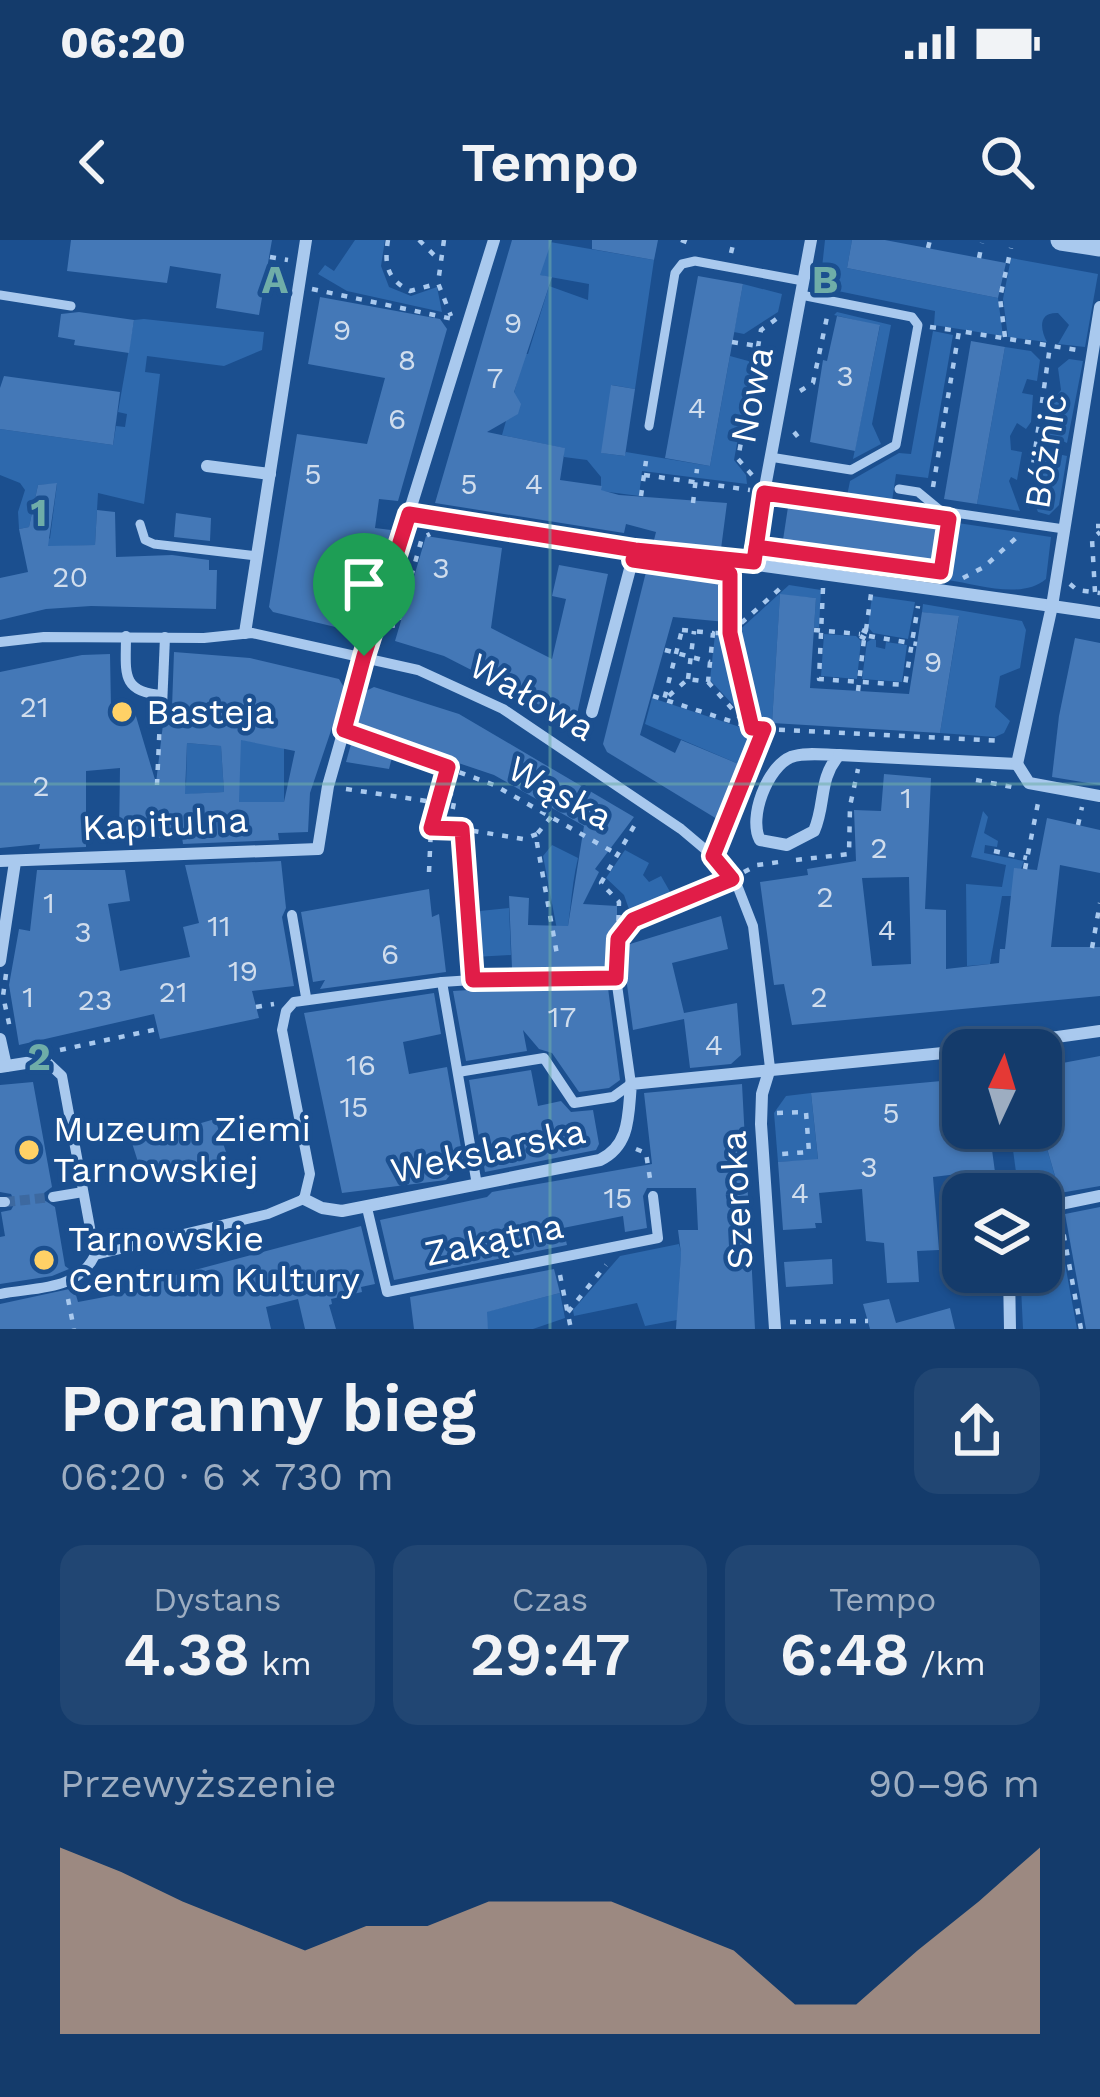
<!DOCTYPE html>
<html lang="pl">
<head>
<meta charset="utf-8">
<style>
	:root { --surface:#143b6b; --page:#214673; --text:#f1f3f6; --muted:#9dadc1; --line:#33557e; --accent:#d6ab8b }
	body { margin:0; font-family:"Work Sans",sans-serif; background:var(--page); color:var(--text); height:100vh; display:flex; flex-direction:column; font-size:45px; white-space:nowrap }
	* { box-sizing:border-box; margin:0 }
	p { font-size:39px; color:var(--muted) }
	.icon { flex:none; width:66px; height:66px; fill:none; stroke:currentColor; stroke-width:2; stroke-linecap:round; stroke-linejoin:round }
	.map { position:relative; height:1089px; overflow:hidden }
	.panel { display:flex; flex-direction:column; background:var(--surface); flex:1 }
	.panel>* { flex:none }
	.needle { width:78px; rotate:4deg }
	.buttons { position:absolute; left:942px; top:789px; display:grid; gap:24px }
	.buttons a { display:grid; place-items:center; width:120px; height:120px; border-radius:24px; background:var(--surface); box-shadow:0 3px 9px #0004,0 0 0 3px var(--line); font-size:60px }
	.pin { position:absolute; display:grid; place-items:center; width:102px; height:102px; color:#fff; margin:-123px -51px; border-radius:50% 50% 50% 0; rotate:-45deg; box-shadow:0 0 12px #0007 }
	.pin .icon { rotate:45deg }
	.round { display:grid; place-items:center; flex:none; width:126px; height:126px; border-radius:24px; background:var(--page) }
	.head { display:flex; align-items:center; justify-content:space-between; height:204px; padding:0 60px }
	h1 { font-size:66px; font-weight:600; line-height:90px }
	.stats { display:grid; grid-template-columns:repeat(3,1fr); gap:18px; height:204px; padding:12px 60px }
	.stats div { display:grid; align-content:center; border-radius:24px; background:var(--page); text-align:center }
	.stats b { font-size:60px; font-weight:600 }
	.stats small { font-size:33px; font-weight:400 }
	.stats p { font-size:33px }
	.chart { height:336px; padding:24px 60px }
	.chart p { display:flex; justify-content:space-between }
	.chart svg { width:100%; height:216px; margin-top:12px; fill:var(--accent); opacity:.7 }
	.status { display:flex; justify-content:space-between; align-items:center; height:84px; padding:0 60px; background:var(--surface); direction:ltr }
	.status svg { height:33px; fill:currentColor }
	header { display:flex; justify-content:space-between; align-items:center; height:156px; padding:0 60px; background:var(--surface); font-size:54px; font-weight:600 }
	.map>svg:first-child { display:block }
	.green { fill:#2e69ad }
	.building { fill:#4478b7; fill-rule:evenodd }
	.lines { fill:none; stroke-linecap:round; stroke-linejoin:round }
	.pedestrian-tunnel { stroke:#3d69a0; stroke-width:10; stroke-dasharray:10 5; stroke-linecap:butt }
	.path { stroke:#a9c9ee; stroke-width:4.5; stroke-dasharray:6 9; stroke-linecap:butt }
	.service { stroke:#a9c9ee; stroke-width:9 }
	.pedestrian { stroke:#a9c9ee; stroke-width:10 }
	.minor { stroke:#a9c9ee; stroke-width:12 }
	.tertiary { stroke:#a9c9ee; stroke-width:21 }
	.route-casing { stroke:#fff; stroke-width:24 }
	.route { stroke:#e11d48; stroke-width:15 }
	.grid { fill:none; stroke:#6fada8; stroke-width:3; stroke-opacity:0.55 }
	.poi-dot { fill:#ffd166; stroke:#1b4f8f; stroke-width:4.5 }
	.labels { text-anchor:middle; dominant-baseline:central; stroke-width:9; stroke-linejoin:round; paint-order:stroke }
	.number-label { font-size:30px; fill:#d0dded }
	.street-label { font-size:36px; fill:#fff; stroke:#1b4f8f }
	.poi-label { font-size:36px; fill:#fff; stroke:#1b4f8f; text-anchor:start }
	.grid-label { font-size:39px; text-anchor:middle; font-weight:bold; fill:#6fada8; stroke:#1b4f8f; stroke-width:9; stroke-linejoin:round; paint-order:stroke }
</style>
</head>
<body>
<div class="status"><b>06:20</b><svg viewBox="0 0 49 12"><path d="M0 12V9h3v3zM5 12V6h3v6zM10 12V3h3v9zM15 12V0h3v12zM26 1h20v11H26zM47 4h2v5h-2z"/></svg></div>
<header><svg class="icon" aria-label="back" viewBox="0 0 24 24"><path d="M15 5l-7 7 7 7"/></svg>Tempo<svg class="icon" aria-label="search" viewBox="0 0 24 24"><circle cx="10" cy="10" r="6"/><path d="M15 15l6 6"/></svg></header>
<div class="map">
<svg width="1100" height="1089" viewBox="0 0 1100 1089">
	<rect width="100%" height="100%" fill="#1b4f8f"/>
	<g class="green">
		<polygon points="355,0 385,0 381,26 389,47 411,56 437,47 442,72 347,51 318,34 325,25 334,31"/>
		<polygon points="825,0 852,0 847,28 998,58 1003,96 934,85 935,71 833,50 821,37"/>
		<polygon points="550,2 654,20 635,149 612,145 602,213 624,216 626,212 710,226 730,116 752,122 734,220 746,235 747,244 642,231 639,256 601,251 601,237 587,220 564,217 564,208 502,195 525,114 528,114 549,46 588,60 589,44 539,35"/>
		<path d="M1011 18 1098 34 1085 107 1058 104 1069 85 1058 73C1038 72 1040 89 1047 102L1008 97 1003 59Z"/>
		<polygon points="743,44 782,54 778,72 744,94 734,92"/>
		<polygon points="837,72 891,85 872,184 881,204 853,219 880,86 834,75"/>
		<polygon points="144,79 264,92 262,110 224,126 147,116 145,132 160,134 144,264 98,253 95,305 40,307 50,298 57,244 38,245 29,287 19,289 18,272 25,250 20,243 0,235 0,189 113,205 116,186 125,187 127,174 118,172 134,80"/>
		<polygon points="933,91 953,95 928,238 896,234 891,268 790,254 791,248 847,256 850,241 899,213 911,214"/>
		<polygon points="1005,107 1031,111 1040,120 1037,141 1027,139 1022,153 1033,155 1031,182 1026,189 1017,183 1010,196 1011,210 1022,212 1017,240 1011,237 1009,241 1020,271 977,264"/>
		<path d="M1069 119 1083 121 1067 203 1047 194C1045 176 1049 163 1061 150L1058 128Z"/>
		<polygon points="1049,212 1067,216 1059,265 1049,275 1038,272 1034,262 1042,247 1036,231 1038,221"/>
		<path d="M951 282 1051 297 1046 339C1021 360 977 344 948 340L944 332Z"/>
		<polygon points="789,345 821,350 819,388 814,387 816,358 780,355 772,483 754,482 735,394"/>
		<polygon points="872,356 915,362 908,399 873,393 868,387"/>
		<polygon points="923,364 1022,381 1026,390 1020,428 1000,436 995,467 1010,481 1004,493 995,497 940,493 959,377 922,372"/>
		<polygon points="715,394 729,397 749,482 710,440"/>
		<polygon points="824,394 856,396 861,401 857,439 821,436"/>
		<polygon points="872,399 876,400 876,407 885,409 886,402 907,405 902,442 862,439 867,402"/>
		<polygon points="652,458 746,489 753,494 741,525 645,484"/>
		<polygon points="239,499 284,508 284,562 239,562"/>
		<polygon points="187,503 221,506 224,552 176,555 186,545"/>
		<polygon points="983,571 988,577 984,593 998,601 997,607 985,605 984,613 1024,621 1011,656 1002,656 990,724 967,726 966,644 1002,647 1006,625 971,617"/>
		<path d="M552 605 578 618C570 651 571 683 562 716L543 616Z"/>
		<polygon points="625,610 649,623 643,635 649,642 661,636 673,657 631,675 624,655 606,638"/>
		<polygon points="509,668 511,715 474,717 474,680 470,672"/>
		<polygon points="811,853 818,920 778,922 774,873 786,856"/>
		<polygon points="1010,888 1041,888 1059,950 1019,954"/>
		<polygon points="1057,980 1077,1089 1023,1089 1021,1047 1035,1044 1034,1032 1041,1032 1041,981"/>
		<polygon points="679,1004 681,1012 712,1015 681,1015 677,1080 645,1086 637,1063 574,1076 573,1070 620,1016"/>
		<polygon points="560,1053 565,1078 533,1089 488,1089 485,1072"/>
	</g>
	<g class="building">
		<polygon points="71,0 272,0 259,75 216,68 221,34 170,26 167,43 67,31"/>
		<polygon points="512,0 552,0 540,35 552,37 514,152 521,164 518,174 487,192 565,208 560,240 602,246 601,250 619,255 727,263 721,309 654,300 656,292 626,284 624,293 435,263"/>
		<polygon points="592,0 658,0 654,20 592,9"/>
		<polygon points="852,0 885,0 1006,23 998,58 847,28"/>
		<polygon points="698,36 743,44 710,226 665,218"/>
		<polygon points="320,57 440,79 447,89 398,261 379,259 375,288 391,290 363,389 356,392 273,372 269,367 297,194 367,204 385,138 308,124"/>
		<polygon points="79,72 134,80 129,113 74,105 75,100 58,97 61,74"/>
		<polygon points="837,76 880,85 855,211 810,202 823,120 827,121"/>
		<polygon points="971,101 1005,107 977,264 944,259"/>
		<polygon points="4,136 120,152 113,205 0,189 0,148"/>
		<polygon points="611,145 635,149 625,216 601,213"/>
		<polygon points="57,243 48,306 95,305 97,270 115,272 116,317 172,315 209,320 209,330 217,330 216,369 91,366 46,369 0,380 0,338 28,332 19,289 29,287 38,245"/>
		<polygon points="788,267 946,289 941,322 783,300"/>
		<polygon points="176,273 211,278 210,301 174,297"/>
		<polygon points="426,296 502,308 491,388 552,419 566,359 552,356 559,325 608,334 575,483 444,416 395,401"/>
		<polygon points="649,320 718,330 718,334 726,336 726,382 673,377 640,495 675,513 681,500 741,525 717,579 607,512 603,504"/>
		<polygon points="780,354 816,358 810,448 909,454 922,372 959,376 940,493 772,483"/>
		<polygon points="1075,398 1100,403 1100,545 1052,537 1059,476"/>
		<path d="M174 412 250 418 339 439 345 449 310 553 308 592 278 593 279 600 183 604 182 597 119 599 120 528 86 531V607L39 609 40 604 0 608V432L82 415 110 414 111 468 125 466 135 473 156 543 164 476 172 467ZM241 500 295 511 284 562H239ZM187 503 221 506 224 552 185 554Z"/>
		<polygon points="374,447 459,474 634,577 595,629 599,632 583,664 617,666 617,708 721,676 728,709 672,723 684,773 737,763 741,815 731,824 690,828 684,779 633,790 626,737 620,729 512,728 509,656 529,658 528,685 568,686 584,586 494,535 396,502 389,529 346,522 366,451"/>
		<path d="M884 534 931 538 925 669 946 670V729L999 723 1000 709H1005L1014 628 1037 630 1047 578 1100 590V633L1060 625 1051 707H1100V756L792 785 784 744 774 745 760 642 808 635 807 629 856 621 854 570 881 571ZM909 637 911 724 872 726 862 638Z"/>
		<polygon points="281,621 286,668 282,677 294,746 252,751 259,778 160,799 154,774 19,805 9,745 19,689 30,691 37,630 125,630 130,661 108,664 120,731 190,717 183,687 199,683 185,625"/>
		<polygon points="429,649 432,677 439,674 446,732 320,749 325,740 313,742 301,672"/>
		<polygon points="533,746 608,748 620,840 609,848 579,852 552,813 539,809 523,790 527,811 466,821 453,751"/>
		<polygon points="434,753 441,794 403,802 409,834 447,827 463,919 446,940 342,953 304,773"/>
		<polygon points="1100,816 1100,946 1060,953 1041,888 1041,827"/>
		<polygon points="531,830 538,866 561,861 571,872 593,870 599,904 596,910 485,932 469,840"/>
		<polygon points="963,839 963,888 989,888 998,954 976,954 974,932 933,937 939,1010 917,1011 919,1042 887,1043 884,1003 866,1001 862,949 819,953 822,983 815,983 816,988 783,990 778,922 818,919 811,853"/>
		<polygon points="33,842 52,947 44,953 44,960 55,967 65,1026 69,1029 52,1036 0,1044 0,997 5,996 1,972 11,970 15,963 11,954 0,952 0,845"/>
		<polygon points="742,844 755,1089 676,1089 681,1013 678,990 698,990 696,948 647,948 643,956 647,988 625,992 623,976 563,988 567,1005 394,1040 380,980 487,957 492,952 652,924 644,853"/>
		<polygon points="215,879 231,927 173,943 171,934 144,941 132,903"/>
		<polygon points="1100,967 1100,1089 1086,1089 1065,974"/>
		<polygon points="361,986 375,1044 361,1047 362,1052 331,1059 332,1064 329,1065 336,1089 305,1089 298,1059 266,1067 271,1089 0,1089 0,1064 74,1048 78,1062 126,1053 157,1040"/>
		<polygon points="832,1019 833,1044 786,1047 784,1022"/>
		<polygon points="554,1029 560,1053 487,1072 488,1089 414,1089 410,1057"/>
		<polygon points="889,1059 896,1083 950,1068 955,1089 870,1089 863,1064"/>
	</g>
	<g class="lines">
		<polyline class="pedestrian-tunnel" points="5,962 53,957"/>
		<g class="path">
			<path d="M388 0C384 25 387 39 410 51L436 44"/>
			<polyline points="419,0 438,19"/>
			<polyline points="444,0 438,43 451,76"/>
			<polyline points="681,0 694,5"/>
			<polyline points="928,8 930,0"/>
			<polyline points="731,13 734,1"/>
			<polyline points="270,17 288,20"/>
			<polyline points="979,18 982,3"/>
			<polyline points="312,49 453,79"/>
			<polyline points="930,87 959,91"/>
			<polyline points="1005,97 1000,58 1011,8"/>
			<polyline points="732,102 758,106"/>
			<polyline points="800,151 813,143 827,77"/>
			<polyline points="794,192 802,202"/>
			<polyline points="644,235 750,250"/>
			<polyline points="752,235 738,219 761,90 779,77"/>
			<polyline points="933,247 959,91 1077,110"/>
			<polyline points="781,255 919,274"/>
			<polyline points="641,256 646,221"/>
			<polyline points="693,263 697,229"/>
			<polyline points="1027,267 1050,106"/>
			<polyline points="1096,286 1100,286"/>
			<polyline points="941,332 948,285"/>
			<polyline points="963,338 984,327 1016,298"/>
			<polyline points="730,339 730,393"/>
			<polyline points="1070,344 1077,350 1100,353"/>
			<polyline points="823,348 819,439 905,445 918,366"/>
			<polyline points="1095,352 1092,299 1100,292"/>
			<polyline points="389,385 397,386 422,298 430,294"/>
			<polygon points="682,390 713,393 708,442 688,439 664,460"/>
			<polyline points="814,390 860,394"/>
			<polygon points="862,390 869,393 866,399 860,396"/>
			<polyline points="866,390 871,354"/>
			<polyline points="730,393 784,345"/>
			<polyline points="869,396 917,404"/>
			<polyline points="665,410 710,422"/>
			<polyline points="688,439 694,391"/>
			<polyline points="708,442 760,500"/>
			<polyline points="858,451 864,399"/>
			<polyline points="653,456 752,488 730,393 713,393"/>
			<polyline points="764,489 1003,501"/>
			<polyline points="361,496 494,545 615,613"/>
			<polyline points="976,540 1012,547"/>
			<polyline points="157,545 160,479"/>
			<polyline points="346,549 440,563 449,527"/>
			<polyline points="435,577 442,578 449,554 455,557 449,589"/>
			<polyline points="551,577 537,594 537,603 558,720"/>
			<polyline points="1078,585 1082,567"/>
			<polyline points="424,588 462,589"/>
			<polyline points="720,599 764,489 752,488"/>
			<polyline points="994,611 1027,618"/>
			<polyline points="796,620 849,614 850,566 858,529"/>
			<polyline points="1025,629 1039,558"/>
			<polyline points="429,632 431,588 440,563"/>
			<polyline points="744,632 757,625 779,622"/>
			<polyline points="618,699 633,679 717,644"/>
			<polyline points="1092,708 1100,663"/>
			<polyline points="617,726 619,662 601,643 637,581"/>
			<polyline points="472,728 462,589 523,599 537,594"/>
			<polyline points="6,734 3,756 10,788"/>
			<polyline points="256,767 274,764"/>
			<polyline points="60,810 158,789"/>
			<polyline points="777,873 806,872 809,912 781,914"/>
			<polyline points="636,909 646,913 651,945"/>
			<polyline points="1061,980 1081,1089"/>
			<polyline points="560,1035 571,1089"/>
			<polyline points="68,1059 74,1089"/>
			<polyline points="568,1072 606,1025"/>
			<polyline points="790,1082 868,1081"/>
		</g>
		<g class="service">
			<polyline points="0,55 71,66"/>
			<polyline points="649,186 675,33 682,24 695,21 803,41"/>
			<polyline points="770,217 851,230 896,205 918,85 912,77 801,55"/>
			<polyline points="899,249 918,252 941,271 1064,289"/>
			<polyline points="140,284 145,300 154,304 257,316"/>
		</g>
		<g class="pedestrian">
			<path d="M126 396C126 432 120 452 162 455"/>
			<polyline points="0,402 44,397 204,398 252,393 418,430 503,469 681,589 713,616 737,645 753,686 770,828"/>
			<polyline points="365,416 375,382"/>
			<polyline points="162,467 165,397"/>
			<polyline points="292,675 306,757"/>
			<polyline points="442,742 477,945"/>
			<polyline points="45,820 62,836 95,1015"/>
			<polyline points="53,957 83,952"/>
			<polyline points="0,962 5,962"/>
			<polyline points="367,968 387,1052 658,998 653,956"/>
			<polyline points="95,1015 268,974 304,959 310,934 282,790 286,771 294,762 442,742 533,736 616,738 631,844 613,857 574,863 544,818 458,832"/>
			<path d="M0 1054C36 1047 78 1051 95 1015"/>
		</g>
		<g class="minor">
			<polyline points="207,226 270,234"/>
			<path d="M409 274C639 311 870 339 1100 373"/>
			<polyline points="755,323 758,285 811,0"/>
			<polyline points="375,382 494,0"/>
			<polyline points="245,393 306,0"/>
			<polyline points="592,472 635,310"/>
			<path d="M839 515C818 539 826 564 814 591L787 605 760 600C748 578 767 527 791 517 805 512 825 515 839 515Z"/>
			<polyline points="839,515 1017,524"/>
			<polyline points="1017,524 1052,366 1100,67"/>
			<polyline points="1017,524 1029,543 1100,556"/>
			<polyline points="0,621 318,609 328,546 365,416"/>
			<polyline points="0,721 15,622"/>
			<polyline points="0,799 6,826"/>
			<polyline points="0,827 45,820"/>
			<polyline points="770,828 762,854 761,884 775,1089"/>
			<path d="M304 959 322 968 342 971 600 920C631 905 628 874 631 844L943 813 1100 791"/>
			<polyline points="1041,968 1100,956"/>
			<polyline points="1009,1032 1010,1089"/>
		</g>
		<polyline class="tertiary" points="1061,0 1100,6"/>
	</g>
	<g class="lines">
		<defs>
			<polyline id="route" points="364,416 344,490 448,527 431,588 462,589 473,740 616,738 618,699 633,680 732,639 713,616 764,489 752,488 730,393 730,334 633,320 635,310 754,322 756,307 941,332 949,279 764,253 754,322 635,310 409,274 364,416"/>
		</defs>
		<use href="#route" class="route-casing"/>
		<use href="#route" class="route"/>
	</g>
	<path class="grid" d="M550 0V1089M0 544H1100"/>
	<g class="poi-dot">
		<circle cx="122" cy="472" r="12"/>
		<circle cx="29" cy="910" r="12"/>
		<circle cx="44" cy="1020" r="12"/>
	</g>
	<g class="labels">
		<g class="number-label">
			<text x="513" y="82">9</text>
			<text x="342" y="89">9</text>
			<text x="407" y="119">8</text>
			<text x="845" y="135">3</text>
			<text x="495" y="137">7</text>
			<text x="697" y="167">4</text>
			<text x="397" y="178">6</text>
			<text x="313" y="233">5</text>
			<text x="469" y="243">5</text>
			<text x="534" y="243">4</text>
			<text x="441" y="327">3</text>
			<text x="70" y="336">20</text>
			<text x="933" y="421">9</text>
			<text x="34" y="466">21</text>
			<text x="41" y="545">2</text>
			<text x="906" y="557">1</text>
			<text x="879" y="607">2</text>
			<text x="825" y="656">2</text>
			<text x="49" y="662">1</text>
			<text x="219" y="685">11</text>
			<text x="887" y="689">4</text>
			<text x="83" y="691">3</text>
			<text x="390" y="713">6</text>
			<text x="243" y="730">19</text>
			<text x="173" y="751">21</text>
			<text x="28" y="756">1</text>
			<text x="819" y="756">2</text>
			<text x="95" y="759">23</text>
			<text x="562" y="776">17</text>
			<text x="714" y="804">4</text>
			<text x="361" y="824">16</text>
			<text x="354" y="866">15</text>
			<text x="891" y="872">5</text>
			<text x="869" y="926">3</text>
			<text x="800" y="952">4</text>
			<text x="618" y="957">15</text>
		</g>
		<g class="street-label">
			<text transform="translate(752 155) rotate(-79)">Nowa</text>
			<text transform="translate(1046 211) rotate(-81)">Bóżnic</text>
			<text transform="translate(532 457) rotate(30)">Wałowa</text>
			<text transform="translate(560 553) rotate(29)">Wąska</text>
			<text transform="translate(165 584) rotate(-3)">Kapitulna</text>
			<text transform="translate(488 911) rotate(-12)">Wekslarska</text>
			<text transform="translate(737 960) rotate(-93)">Szeroka</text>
			<text transform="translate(494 1000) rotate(-12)">Zakątna</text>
		</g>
		<g class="poi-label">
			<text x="146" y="472">Basteja</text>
			<text x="53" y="889">Muzeum Ziemi<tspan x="53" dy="41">Tarnowskiej</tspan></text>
			<text x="68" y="999">Tarnowskie<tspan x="68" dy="41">Centrum Kultury</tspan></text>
		</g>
	</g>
	<g class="grid-label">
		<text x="275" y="53">A</text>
		<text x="825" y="53">B</text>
		<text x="39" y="286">1</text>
		<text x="39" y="830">2</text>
	</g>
</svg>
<div class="buttons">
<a><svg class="needle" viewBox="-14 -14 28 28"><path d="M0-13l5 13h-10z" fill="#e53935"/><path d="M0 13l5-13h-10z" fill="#9dadc1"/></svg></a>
<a><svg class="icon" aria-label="layers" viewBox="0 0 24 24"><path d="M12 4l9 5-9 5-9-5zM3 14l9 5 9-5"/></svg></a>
</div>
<div class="pin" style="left:364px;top:416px;background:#1e9e55"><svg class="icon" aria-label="arrive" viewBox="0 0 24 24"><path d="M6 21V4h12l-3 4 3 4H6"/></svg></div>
</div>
<section class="panel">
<div class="head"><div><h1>Poranny bieg</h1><p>06:20 · 6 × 730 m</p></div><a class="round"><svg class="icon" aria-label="share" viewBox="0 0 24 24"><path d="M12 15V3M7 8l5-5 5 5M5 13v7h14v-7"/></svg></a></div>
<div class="stats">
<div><p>Dystans</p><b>4.38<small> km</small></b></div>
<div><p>Czas</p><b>29:47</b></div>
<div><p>Tempo</p><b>6:48<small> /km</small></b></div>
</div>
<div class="chart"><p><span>Przewyższenie</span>90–96 m</p>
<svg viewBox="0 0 160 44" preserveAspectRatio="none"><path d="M0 44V6L10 11L20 17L30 22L40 27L50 22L60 22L70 17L80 17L90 17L100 22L110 27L120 38L130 38L140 27L150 17L160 6V44z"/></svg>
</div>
</section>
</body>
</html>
